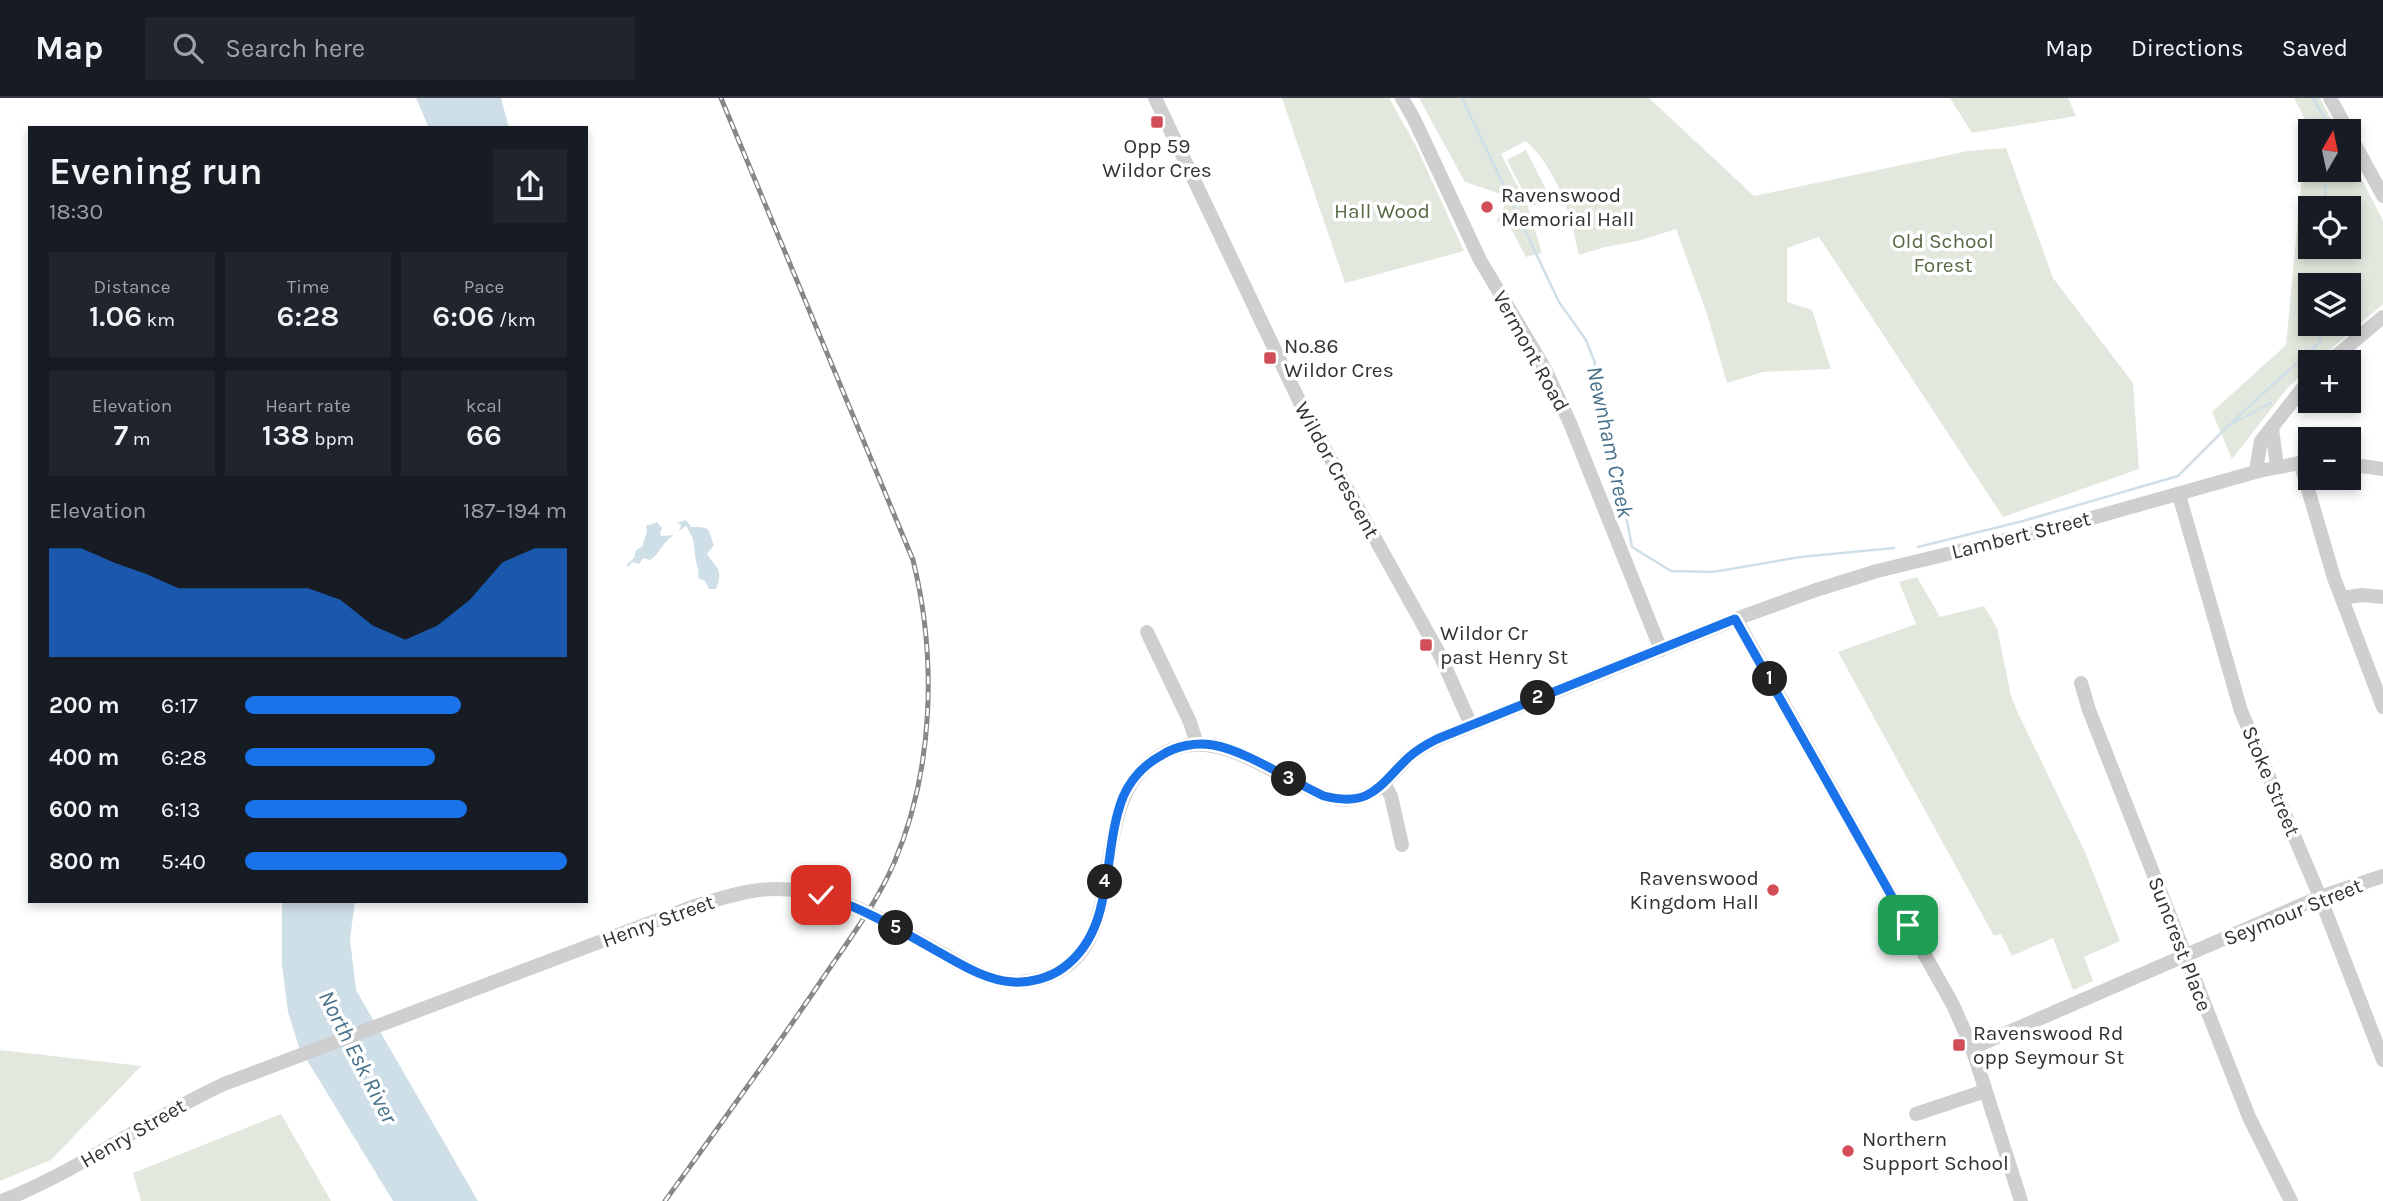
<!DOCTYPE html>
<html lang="en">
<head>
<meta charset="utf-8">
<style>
	:root { --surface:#171b24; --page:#20242c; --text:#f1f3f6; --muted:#9ea1a6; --line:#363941; --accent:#1a73e8 }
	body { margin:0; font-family:Karla,sans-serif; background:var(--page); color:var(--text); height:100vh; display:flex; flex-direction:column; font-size:26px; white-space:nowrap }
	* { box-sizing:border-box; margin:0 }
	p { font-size:23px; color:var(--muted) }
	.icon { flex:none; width:38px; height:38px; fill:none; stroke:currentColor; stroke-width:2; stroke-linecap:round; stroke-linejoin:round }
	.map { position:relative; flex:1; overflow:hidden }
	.side { position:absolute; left:28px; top:28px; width:560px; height:777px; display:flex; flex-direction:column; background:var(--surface); border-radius:0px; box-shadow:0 4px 10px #0003 }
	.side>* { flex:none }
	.needle { width:46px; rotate:9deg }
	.tools { position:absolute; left:2298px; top:21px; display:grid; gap:14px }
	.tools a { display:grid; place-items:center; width:63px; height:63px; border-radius:0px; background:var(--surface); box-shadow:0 4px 10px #0003; font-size:35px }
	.pin { position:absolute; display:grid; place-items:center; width:60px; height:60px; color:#fff; margin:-30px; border-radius:14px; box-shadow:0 4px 10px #0006 }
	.km { position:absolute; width:35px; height:35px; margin:-18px; border-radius:50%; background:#222; color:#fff; font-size:19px; line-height:35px; text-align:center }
	.round { display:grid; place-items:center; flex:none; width:74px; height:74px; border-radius:0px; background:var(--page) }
	.summary { display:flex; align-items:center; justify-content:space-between; height:119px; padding:0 21px }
	h1 { font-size:38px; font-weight:600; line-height:52px }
	.figures { display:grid; grid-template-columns:repeat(3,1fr); gap:10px; height:119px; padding:7px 21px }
	.figures div { display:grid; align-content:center; border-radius:0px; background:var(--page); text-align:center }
	.figures b { font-size:30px; font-weight:600 }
	.figures small { font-size:19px; font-weight:400 }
	.figures p { font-size:19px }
	.chart { height:196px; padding:14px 21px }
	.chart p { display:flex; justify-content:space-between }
	.chart svg { width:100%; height:126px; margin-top:7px; fill:var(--accent); opacity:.7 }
	ul { padding:0 21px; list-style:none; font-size:23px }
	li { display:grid; grid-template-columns:112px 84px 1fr; align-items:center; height:52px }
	li i { height:18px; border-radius:9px; background:var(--accent) }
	header { display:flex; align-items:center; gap:42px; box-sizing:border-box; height:98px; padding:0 35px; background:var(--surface); border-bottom:2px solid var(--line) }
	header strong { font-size:33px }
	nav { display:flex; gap:38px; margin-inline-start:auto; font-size:24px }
	.search { width:490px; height:63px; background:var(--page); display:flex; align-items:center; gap:18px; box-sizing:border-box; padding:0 24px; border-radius:0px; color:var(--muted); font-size:26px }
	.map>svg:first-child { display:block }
	.green { fill:#e2e8dd; fill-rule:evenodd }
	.water { fill:#cfdfe8 }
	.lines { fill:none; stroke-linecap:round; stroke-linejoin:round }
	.stream { stroke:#cfdfe8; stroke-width:2.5 }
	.minor { stroke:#cfcfcf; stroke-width:14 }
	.rail-casing { stroke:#878787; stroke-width:5 }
	.rail { stroke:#fff; stroke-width:2.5; stroke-dasharray:8; stroke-linecap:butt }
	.route-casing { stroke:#fff; stroke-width:14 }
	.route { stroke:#1a73e8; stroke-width:9 }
	.poi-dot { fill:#d14d58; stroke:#fff; stroke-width:2.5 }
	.labels { text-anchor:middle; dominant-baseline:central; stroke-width:7; stroke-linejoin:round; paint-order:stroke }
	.poi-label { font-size:21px; fill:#323232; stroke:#fff; text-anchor:start }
	.park-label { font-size:21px; fill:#566944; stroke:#fff }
	.street-label { font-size:21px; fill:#323232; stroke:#fff }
	.water-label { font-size:23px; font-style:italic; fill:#49728b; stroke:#fff }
</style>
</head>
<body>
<header>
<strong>Map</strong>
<div class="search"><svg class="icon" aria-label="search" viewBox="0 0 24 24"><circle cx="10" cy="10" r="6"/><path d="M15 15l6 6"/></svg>Search here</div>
<nav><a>Map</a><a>Directions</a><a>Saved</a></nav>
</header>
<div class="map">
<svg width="2383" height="1103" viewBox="0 0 2383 1103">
	<rect width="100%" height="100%" fill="#fff"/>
	<g class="green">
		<polygon points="1282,0 1389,0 1417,50 1464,153 1345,185"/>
		<path d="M1419 0H1649L1754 98 1968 53 2006 50 2053 180 2133 285 2139 371 2003 419 1819 139 1787 150V204L1812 212 1831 271 1763 274 1727 285 1706 213 1676 131 1638 143 1605 149 1579 157C1570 115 1558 73 1526 43L1501 56 1528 109 1542 155 1526 159 1507 123 1496 124 1506 105 1501 96 1465 84Z"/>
		<polygon points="1950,0 2068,0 2076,18 1972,35"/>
		<path d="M2294 0H2320L2337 33H2310V72H2348L2349 56 2383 123V206L2316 264H2310V270L2289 288 2232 361 2212 314 2286 247 2307 25ZM2310 110H2348V149H2310ZM2348 187V226H2310V187Z"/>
		<polygon points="1526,52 1550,99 1531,109 1507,62"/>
		<polygon points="1917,479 1940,519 1984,508 1997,530 2011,598 2017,613 2085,754 2120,843 2084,859 2093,883 2073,892 2053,840 2012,858 2001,836 1994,838 1838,554 1916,526 1899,484"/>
		<polygon points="0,952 141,968 51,1062 0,1083"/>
		<polygon points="281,1016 331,1103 141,1103 133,1075"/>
	</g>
	<g class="water">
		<polygon points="416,0 501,0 509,30 429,30"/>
		<path d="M686 422 691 429C713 429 707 431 714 447L707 456C716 470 724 471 716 491H709L705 483 698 480C700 471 695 465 695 456 694 443 693 439 686 428L679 433 681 427 677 425Z"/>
		<path d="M657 424 662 430 660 435 661 438 674 437C663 443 660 456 650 462L643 460 639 466 632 464 628 469 627 466 634 460 636 452 642 449 647 433 646 427H650Z"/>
		<polygon points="282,803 355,803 350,841 356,892 478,1103 393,1103 299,949 288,914 282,867"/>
	</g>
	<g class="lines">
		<g class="stream">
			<polyline points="1462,0 1559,204 1586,242 1595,265 1594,287 1619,381 1632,449 1671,473 1713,474 1800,459 1894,450"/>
			<polyline points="2313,0 2327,24 2326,33"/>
			<polyline points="2325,110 2326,72"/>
			<polyline points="2324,162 2325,149"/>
			<polyline points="2233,323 2320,244 2321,232"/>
			<polyline points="1918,449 2023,423 2178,378 2229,327 2271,305"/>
		</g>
		<g class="minor">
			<polyline points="1155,0 1305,315 1440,557 1471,627"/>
			<polyline points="1402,0 1414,21 1480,162 1544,269 1570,325 1661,552"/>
			<polyline points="2330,0 2348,33"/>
			<polyline points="2348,34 2383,98"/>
			<polyline points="2329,264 2383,219"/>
			<polyline points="2272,331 2277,368"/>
			<polyline points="2300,364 2334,480 2383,609"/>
			<polyline points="2348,366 2383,371"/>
			<polyline points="2259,373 2257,366 2261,343 2310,281"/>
			<polyline points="2179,397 2241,613 2320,799 2383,962"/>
			<polyline points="2342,500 2362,497 2383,499"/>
			<polyline points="1736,521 1953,907 1972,950 2021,1103"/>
			<polyline points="1147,534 1190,624 1197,646"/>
			<polyline points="2081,585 2089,612 2249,1019 2291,1103"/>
			<polyline points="1384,686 1391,698 1402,747"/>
			<polyline points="1972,950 2320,799 2383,778"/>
			<polyline points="1916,1016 1985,993"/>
			<path d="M2 1103C80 1072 148 1021 224 986L692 809C714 802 736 795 759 792 828 784 887 825 945 857 971 872 998 888 1029 883 1138 866 1082 721 1148 666 1201 622 1252 664 1303 688 1319 696 1334 704 1353 701 1379 697 1390 678 1407 661 1416 652 1427 647 1438 641L1736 521 1816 492 1877 473 2067 427 2259 373 2310 363"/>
		</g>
		<defs>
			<path id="rail" d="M665 1103C717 1031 769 960 819 886 845 847 875 809 894 765 934 672 937 559 913 462L721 0"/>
		</defs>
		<use href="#rail" class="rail-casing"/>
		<use href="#rail" class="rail"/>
	</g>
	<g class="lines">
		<defs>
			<path id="route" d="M821 797C861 809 898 831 935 852 959 865 984 882 1013 884 1030 885 1049 880 1063 870 1117 831 1101 754 1123 699 1131 681 1145 666 1162 657 1176 648 1196 644 1213 647 1247 653 1291 683 1324 698 1372 710 1379 687 1409 659 1418 651 1427 646 1437 641L1735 521 1908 827"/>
		</defs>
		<use href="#route" class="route-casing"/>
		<use href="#route" class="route"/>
	</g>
	<g class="poi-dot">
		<rect x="1150" y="17" width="14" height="14" rx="3.5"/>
		<circle cx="1487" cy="109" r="7"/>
		<rect x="1263" y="253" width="14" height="14" rx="3.5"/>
		<rect x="1419" y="540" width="14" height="14" rx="3.5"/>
		<circle cx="1773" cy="792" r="7"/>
		<rect x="1952" y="940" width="14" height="14" rx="3.5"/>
		<circle cx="1848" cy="1053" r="7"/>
	</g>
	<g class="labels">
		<g class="poi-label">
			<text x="1157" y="48" text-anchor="middle">Opp 59<tspan x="1157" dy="24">Wildor Cres</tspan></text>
			<text x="1501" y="97">Ravenswood<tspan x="1501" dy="24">Memorial Hall</tspan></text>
			<text x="1284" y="248">No.86<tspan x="1284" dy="24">Wildor Cres</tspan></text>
			<text x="1440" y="535">Wildor Cr<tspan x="1440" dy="24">past Henry St</tspan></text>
			<text x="1759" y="780" text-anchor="end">Ravenswood<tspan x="1759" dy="24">Kingdom Hall</tspan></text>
			<text x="1973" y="935">Ravenswood Rd<tspan x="1973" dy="24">opp Seymour St</tspan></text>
			<text x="1862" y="1041">Northern<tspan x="1862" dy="24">Support School</tspan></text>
		</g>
		<g class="park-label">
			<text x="1382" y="113">Hall Wood</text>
			<text x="1943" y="143">Old School<tspan x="1943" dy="24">Forest</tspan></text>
		</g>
		<g class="street-label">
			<text transform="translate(1531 253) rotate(61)">Vermont Road</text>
			<text transform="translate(1337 372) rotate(61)">Wildor Crescent</text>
			<text transform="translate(2021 437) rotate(-14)">Lambert Street</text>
			<text transform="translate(2271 683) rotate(67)">Stoke Street</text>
			<text transform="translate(2293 814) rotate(-22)">Seymour Street</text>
			<text transform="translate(658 823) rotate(-20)">Henry Street</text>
			<text transform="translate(2180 846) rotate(69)">Suncrest Place</text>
			<text transform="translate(133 1035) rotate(-30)">Henry Street</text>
		</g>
		<g class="water-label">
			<text transform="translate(1610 344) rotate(78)">Newnham Creek</text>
			<text transform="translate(358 959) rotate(63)">North Esk River</text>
		</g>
	</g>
</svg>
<div class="tools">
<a><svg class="needle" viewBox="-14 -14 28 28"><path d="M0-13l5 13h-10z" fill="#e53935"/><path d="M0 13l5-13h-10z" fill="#9ea1a6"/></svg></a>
<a><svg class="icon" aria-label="locate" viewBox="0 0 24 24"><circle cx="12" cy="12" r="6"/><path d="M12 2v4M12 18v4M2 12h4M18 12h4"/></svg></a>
<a><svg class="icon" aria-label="layers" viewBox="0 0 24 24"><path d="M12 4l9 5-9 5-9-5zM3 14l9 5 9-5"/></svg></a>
<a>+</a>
<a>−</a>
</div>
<div class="pin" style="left:1908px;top:827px;background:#1e9e55"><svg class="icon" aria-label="arrive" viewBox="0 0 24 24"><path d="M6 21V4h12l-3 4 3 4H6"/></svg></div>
<div class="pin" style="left:821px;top:797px;background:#d93025"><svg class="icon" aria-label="check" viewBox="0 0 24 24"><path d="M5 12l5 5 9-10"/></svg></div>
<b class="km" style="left:1770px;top:581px">1</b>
<b class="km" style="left:1538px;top:600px">2</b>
<b class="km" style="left:1289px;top:681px">3</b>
<b class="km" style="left:1105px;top:784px">4</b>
<b class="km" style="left:896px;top:830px">5</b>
<section class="side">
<div class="summary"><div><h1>Evening run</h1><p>18:30</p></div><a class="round"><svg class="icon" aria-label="share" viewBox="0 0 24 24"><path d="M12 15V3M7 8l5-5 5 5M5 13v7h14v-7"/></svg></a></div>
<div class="figures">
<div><p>Distance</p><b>1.06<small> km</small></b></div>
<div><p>Time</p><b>6:28</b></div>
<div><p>Pace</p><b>6:06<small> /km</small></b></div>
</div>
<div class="figures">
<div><p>Elevation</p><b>7<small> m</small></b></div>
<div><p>Heart rate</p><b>138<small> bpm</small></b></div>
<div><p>kcal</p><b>66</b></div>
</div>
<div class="chart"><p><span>Elevation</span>187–194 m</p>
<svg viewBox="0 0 160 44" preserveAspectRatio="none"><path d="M0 44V6L10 6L20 11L30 15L40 20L50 20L60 20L70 20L80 20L90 24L100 33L110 38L120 33L130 24L140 11L150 6L160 6V44z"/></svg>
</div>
<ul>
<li><b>200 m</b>6:17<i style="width:67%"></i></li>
<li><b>400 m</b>6:28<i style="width:59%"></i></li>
<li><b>600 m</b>6:13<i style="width:69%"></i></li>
<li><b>800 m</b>5:40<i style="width:100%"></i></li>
</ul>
</section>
</div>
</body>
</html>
